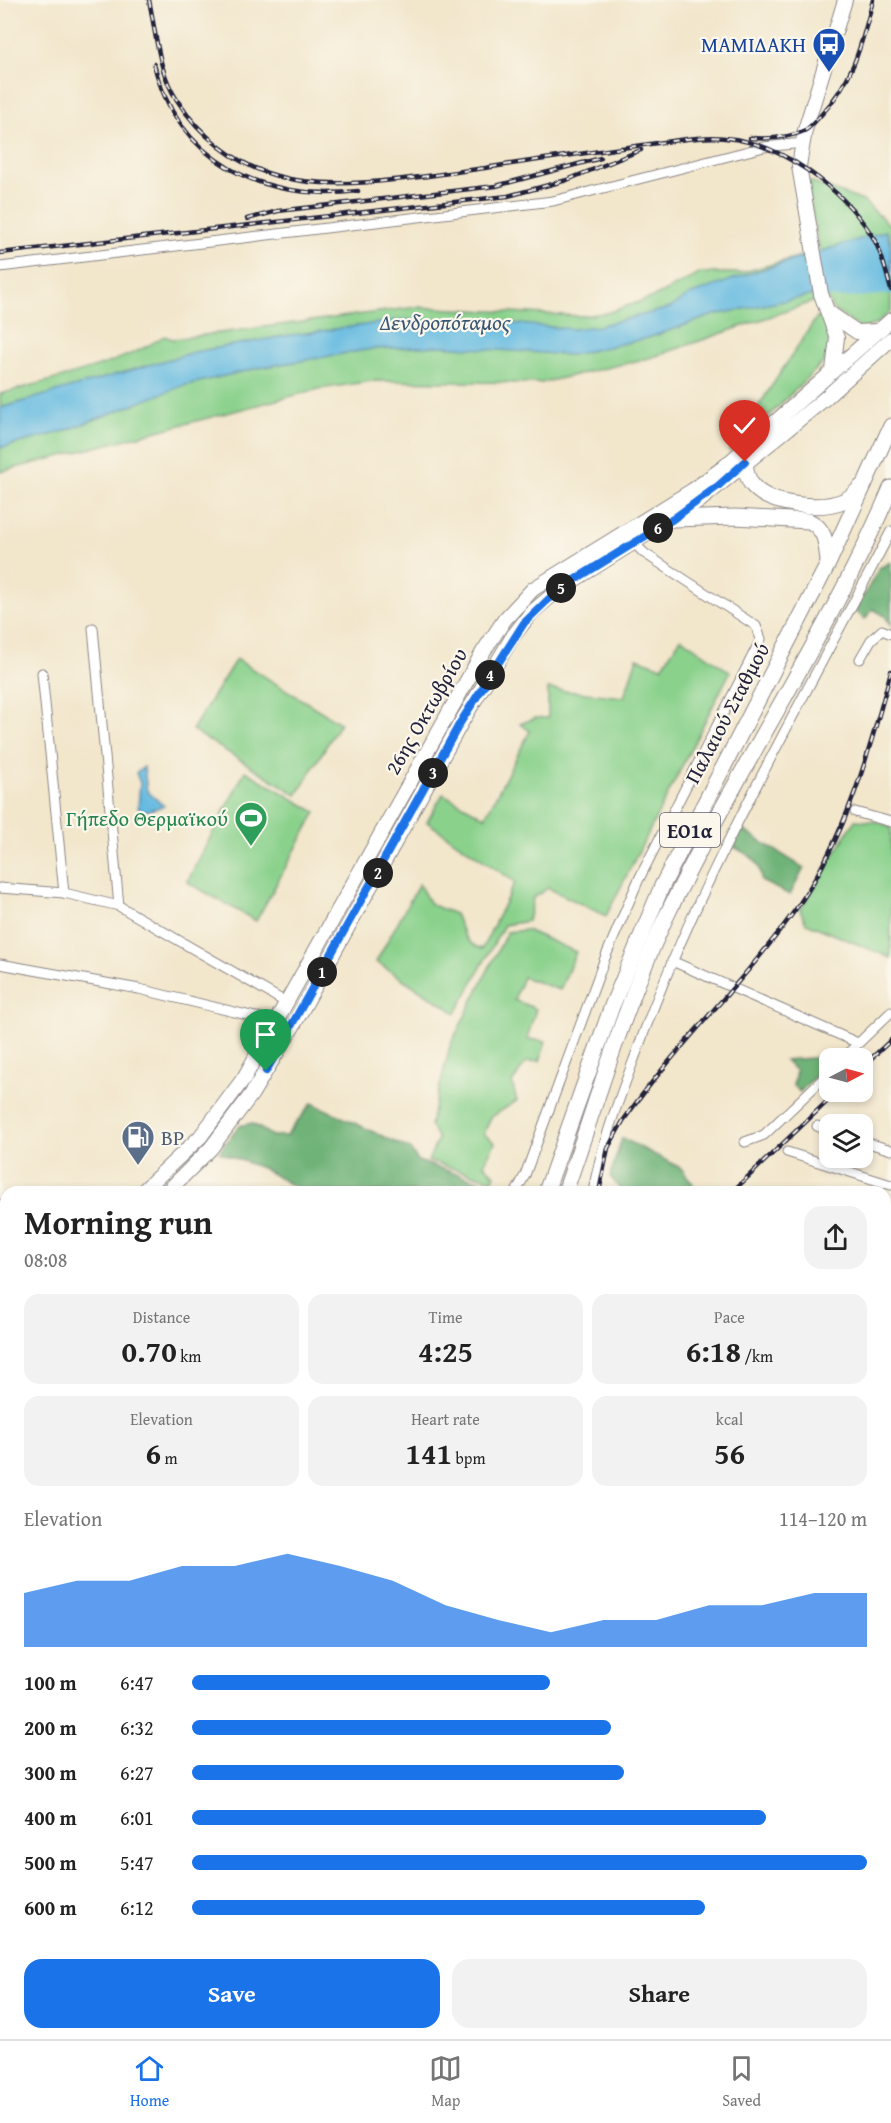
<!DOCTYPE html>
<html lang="en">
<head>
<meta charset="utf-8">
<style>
	:root { --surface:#fff; --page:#f2f2f2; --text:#222; --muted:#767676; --line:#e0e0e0; --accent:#1a73e8 }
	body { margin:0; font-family:"Gentium Book Plus",serif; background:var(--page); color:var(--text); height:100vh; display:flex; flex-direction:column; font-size:22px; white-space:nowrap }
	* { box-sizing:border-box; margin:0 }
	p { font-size:20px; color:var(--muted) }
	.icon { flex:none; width:33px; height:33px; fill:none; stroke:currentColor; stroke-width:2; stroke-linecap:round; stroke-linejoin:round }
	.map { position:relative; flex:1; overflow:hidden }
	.panel { position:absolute; left:0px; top:1186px; width:891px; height:854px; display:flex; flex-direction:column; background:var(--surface); border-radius:18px 18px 0 0; box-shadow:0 3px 9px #0003 }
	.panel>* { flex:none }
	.needle { width:39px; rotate:84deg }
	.tools { position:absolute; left:819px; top:1048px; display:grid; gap:12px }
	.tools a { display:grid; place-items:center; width:54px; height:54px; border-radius:12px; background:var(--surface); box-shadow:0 3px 9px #0003; font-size:30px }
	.pin { position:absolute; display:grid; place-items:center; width:51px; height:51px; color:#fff; margin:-62px -26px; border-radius:50% 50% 50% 0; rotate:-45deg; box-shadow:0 0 6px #0007 }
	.pin .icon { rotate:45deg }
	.km { position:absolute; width:30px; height:30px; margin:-15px; border-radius:50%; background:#222; color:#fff; font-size:16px; line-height:30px; text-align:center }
	.round { display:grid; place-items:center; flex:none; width:63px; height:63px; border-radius:18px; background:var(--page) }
	.summary { display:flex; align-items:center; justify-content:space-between; height:102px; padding:0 24px }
	h1 { font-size:33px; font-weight:600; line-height:45px }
	.stats { display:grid; grid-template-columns:repeat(3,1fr); gap:9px; height:102px; padding:6px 24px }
	.stats div { display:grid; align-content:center; border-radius:15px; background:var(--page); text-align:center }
	.stats b { font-size:30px; font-weight:600 }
	.stats small { font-size:16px; font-weight:400 }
	.stats p { font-size:16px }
	.chart { height:168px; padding:12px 24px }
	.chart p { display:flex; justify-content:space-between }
	.chart svg { width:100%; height:108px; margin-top:6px; fill:var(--accent); opacity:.7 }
	.button { display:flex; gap:12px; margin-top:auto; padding:12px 24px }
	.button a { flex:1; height:69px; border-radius:18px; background:var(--accent); color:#fff; font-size:24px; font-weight:600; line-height:69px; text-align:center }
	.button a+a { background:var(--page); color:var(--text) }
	ul { padding:0 24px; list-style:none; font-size:20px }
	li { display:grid; grid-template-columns:96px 72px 1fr; align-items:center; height:45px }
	li i { height:15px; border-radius:8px; background:var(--accent) }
	.tabs { display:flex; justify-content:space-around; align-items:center; height:84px; border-top:2px solid var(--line); background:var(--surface); font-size:16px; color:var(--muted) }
	.tabs a { display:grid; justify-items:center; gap:3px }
	.tabs .active { color:var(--accent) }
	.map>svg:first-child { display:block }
	.green { fill:#8ad18c; stroke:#567a64; stroke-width:1.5 }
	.forest { fill:#6fb378; stroke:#486a5a; stroke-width:1.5 }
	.water { fill:#63bae0; stroke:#426e8e; stroke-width:1.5 }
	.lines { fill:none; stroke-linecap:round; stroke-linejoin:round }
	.river { stroke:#63bae0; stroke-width:14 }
	.minor-casing { stroke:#8a8483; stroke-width:11 }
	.tertiary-casing { stroke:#8a8483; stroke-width:14 }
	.secondary-casing { stroke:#8a8483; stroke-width:16 }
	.primary-casing { stroke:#8a8483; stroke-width:17 }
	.trunk-casing { stroke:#8a8483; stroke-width:17 }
	.minor { stroke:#fff; stroke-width:9 }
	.tertiary { stroke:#fff; stroke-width:12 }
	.secondary { stroke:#fff; stroke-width:14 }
	.primary { stroke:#fff; stroke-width:15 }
	.trunk { stroke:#fff; stroke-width:15 }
	.rail-casing { stroke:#22223b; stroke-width:4.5 }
	.rail { stroke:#fbf7ec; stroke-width:2; stroke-dasharray:7; stroke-linecap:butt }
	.route-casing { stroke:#fff; stroke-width:12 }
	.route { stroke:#1a73e8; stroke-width:8 }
	.labels { text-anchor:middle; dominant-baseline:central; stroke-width:4.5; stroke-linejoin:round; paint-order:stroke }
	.shield { fill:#fbf7ec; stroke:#636270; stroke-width:1.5 }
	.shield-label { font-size:20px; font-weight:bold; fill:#22223b }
	.transit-label { font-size:21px; fill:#164399; stroke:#fbf7ec; text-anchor:end }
	.street-label { font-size:21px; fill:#22223b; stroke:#fbf7ec }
	.leisure-label { font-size:21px; fill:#27864d; stroke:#fbf7ec; text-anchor:end }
	.service-label { font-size:21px; fill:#4e5e75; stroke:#fbf7ec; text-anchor:start }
	.water-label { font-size:22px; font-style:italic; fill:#395775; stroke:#fbf7ec }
</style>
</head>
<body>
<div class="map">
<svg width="891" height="2039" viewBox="0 0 891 2039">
	<rect width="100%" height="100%" fill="#fbf7ec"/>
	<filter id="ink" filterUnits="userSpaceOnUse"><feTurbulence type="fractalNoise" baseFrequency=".0167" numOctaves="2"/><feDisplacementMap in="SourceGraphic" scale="12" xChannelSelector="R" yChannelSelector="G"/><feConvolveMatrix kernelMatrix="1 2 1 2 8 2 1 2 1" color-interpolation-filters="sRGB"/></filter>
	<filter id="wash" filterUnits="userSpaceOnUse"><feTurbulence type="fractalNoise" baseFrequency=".008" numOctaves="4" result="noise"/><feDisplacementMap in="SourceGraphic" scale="24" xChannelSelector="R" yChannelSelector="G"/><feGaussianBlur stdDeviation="1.35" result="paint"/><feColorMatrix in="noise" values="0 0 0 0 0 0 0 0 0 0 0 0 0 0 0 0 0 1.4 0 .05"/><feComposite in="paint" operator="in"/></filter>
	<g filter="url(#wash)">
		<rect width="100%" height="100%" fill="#f2e6cb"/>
		<g class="green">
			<path d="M806 180 863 201 891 226V311L876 324 862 329 833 310 827 297 653 357 541 383 372 381 319 389 0 472V394C50 380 121 365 164 336L173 339 417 307 582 316 606 313 654 297 701 273H740L820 251Z"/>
			<polygon points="817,317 823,317 830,324 831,355 739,445 729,451"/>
			<path d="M681 638 730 672 606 916 548 888 533 898 528 921 504 925 456 1013 376 962 419 884 430 904 455 914C462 930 465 944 482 949L515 882 427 822 443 794 485 817 530 731 520 724 535 718H548V689L624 697 637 658 662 667Z"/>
			<polygon points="236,659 340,723 297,795 192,730"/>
			<polygon points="245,771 316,812 256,921 187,882"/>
			<polygon points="855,820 879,822 891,828 891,958 806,923 800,910"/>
			<polygon points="526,930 576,952 560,990 523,977 514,1000 536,1009 527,1039 546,1041 540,1061 526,1062 512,1083 517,1101 491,1117 484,1134 495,1143 484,1164 495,1175 492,1180 428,1161 438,1139 430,1125 450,1046 507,932"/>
		</g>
		<g class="forest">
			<polygon points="891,562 891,626 885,616 873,609 865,619 855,611 879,568"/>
			<path d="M741 829 804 868 790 895 761 881C761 860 751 856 734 847Z"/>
			<polygon points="828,1057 833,1058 800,1092 793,1086 796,1071 785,1060"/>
			<polygon points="312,1103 410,1149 418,1161 501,1188 499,1192 303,1192 264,1169 219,1152 239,1126 252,1123 272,1136 286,1136"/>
			<polygon points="622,1138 681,1168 693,1184 692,1192 622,1192 610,1176"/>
		</g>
		<g class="water">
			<polygon points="886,231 891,246 891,287 849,288 714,315 648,338 571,355 442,346 372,349 258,368 182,386 62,432 0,448 0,408 194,352 284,336 401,320 479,320 572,329 598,326 670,308 689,295 754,272"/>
			<polygon points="144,767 147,791 164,806 143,812 138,807 140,783 136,773"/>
		</g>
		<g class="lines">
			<polyline class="river" points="818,289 840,291 891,287"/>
		</g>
	</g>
	<g filter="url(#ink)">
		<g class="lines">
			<defs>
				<g id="minor">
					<polyline points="0,267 553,201 764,147 803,143"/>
					<polyline points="93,628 119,906"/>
					<polyline points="860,659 871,640 882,630 891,634"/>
					<polyline points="42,673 64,893"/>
					<polyline points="855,812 891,822"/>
					<polyline points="0,888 64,893 119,906 287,1003"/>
					<polyline points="672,961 858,1043"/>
					<polyline points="0,964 139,989 293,1026"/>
					<polyline points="842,1059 891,1012"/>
					<polyline points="817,1126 830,1131"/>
					<polyline points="862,1141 891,1150"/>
					<polyline points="745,1142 764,1135 830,1072"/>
					<polyline points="787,1152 891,1185"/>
					<polyline points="516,1192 525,1175 605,958 638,881 761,639 756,626 644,553 630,539"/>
					<path d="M593 1192C601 1145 619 1099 636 1054 701 872 803 702 891 531"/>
					<polyline points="0,1206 3,1204"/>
					<polyline points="885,1512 891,1515"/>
					<polyline points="0,1551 6,1551"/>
					<polyline points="885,1570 891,1557"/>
					<polyline points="0,1667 6,1669"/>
					<polyline points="885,1712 891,1716"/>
					<polyline points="885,1763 891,1766"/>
					<polyline points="0,1789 6,1790"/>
					<polyline points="885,1799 891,1788"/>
					<polyline points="0,1900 6,1890"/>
					<polyline points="885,1934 891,1918"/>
					<polyline points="509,2034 520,2039"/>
					<polyline points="850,2034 853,2039"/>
					<polyline points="227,2039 229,2034"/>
					<polyline points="288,2039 290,2034"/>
					<polyline points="401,2039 406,2039"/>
				</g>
				<polyline id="tertiary" points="885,1403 891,1385"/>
				<g id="secondary">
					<polyline points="831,314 857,332 877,331"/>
					<polyline points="833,370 837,338 821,294 799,166 805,130 845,0"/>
					<polyline points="142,1192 200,1137 244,1078 483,652 505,619 533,589 693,490 724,467 891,320"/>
					<polyline points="167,1192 211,1148 251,1095 293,1026 461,723 513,636 531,613 558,590 698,502 823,400 891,339"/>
					<polyline points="0,1296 6,1292"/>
					<polyline points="0,1315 6,1311"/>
					<polyline points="885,1504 891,1499"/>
					<polyline points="576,2039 578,2034"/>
				</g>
				<g id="primary">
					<polyline points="885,1669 891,1658"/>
					<polyline points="885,1693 891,1682"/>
					<polyline points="680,2039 683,2034"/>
					<polyline points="694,2039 697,2034"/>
				</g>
				<g id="trunk">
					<path d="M745 461C746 471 747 480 754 487 771 506 821 510 843 501 851 498 856 492 862 486"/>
					<path d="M673 519 735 517 809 521C826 529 826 544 828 561"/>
					<polyline points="546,1192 612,1006 662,886 828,564 891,426"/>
					<path d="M565 1192C597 1101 624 1007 665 919 735 772 827 638 891 488"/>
					<polyline points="250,2039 252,2034"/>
					<polyline points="270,2039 272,2034"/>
				</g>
			</defs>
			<use href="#minor" class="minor-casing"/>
			<use href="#tertiary" class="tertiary-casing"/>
			<use href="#secondary" class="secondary-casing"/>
			<use href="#primary" class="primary-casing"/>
			<use href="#trunk" class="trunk-casing"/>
			<use href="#minor" class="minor"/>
			<use href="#tertiary" class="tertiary"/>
			<use href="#secondary" class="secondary"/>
			<use href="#primary" class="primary"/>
			<use href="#trunk" class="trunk"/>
			<defs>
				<g id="rail">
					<path d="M149 0C156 33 158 71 177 100 199 135 236 165 277 176 337 193 423 176 485 168 549 158 614 149 679 140 694 138 710 136 725 138 780 142 841 188 871 234 881 250 886 271 891 290"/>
					<path d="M154 64C177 161 264 203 358 191"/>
					<path d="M750 138C766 139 789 138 804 131 810 128 816 120 821 115 854 79 861 46 873 0"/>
					<polyline points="247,219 278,211 496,186 601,158"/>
					<polyline points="0,253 508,196 567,180 641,150"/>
					<polyline points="862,1067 891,1040"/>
					<path d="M599 1192 608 1148 623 1121C676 1045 745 982 798 906 847 835 869 753 891 671"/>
					<polyline points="732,1192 837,1092"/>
					<polyline points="0,1945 6,1935"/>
					<polyline points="0,1959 6,1947"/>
					<polyline points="882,2039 891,2024"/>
				</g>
			</defs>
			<use href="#rail" class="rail-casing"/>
			<use href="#rail" class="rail"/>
		</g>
	</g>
	<g class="lines" filter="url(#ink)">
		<defs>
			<polyline id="route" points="266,1071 460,723 524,623 558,590 673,519 718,486 745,462"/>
		</defs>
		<use href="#route" class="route-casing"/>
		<use href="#route" class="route"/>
	</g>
	<defs>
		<symbol id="bus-pin" viewBox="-11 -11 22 30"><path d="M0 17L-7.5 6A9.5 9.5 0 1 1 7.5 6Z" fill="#1a4fb4" stroke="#fbf7ec"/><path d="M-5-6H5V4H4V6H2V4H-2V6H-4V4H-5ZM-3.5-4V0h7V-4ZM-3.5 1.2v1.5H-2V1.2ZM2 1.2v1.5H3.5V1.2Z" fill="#fff"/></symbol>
		<symbol id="stadium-pin" viewBox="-11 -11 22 30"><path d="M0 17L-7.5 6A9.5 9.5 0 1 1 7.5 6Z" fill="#2e9e5b" stroke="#fbf7ec"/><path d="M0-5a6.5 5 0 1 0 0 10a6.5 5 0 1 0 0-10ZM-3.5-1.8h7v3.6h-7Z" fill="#fff"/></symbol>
		<symbol id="fuel-pin" viewBox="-11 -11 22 30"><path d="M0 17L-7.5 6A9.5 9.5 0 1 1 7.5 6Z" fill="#5c6f8a" stroke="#fbf7ec"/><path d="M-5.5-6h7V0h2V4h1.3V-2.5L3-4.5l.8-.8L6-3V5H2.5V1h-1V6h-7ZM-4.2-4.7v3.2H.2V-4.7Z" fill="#fff"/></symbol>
	</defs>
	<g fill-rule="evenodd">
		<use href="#bus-pin" x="810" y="25" width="38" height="52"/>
		<use href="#stadium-pin" x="232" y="799" width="38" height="52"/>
		<use href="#fuel-pin" x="119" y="1118" width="38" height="52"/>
	</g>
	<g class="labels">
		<rect class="shield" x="660" y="813" width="60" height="34" rx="4.5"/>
		<g class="shield-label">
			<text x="690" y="830">ΕΟ1α</text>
		</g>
		<g class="transit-label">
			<text x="806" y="44">ΜΑΜΙΔΑΚΗ</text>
		</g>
		<g class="street-label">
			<text transform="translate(426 711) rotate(-60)">26ης Οκτωβρίου</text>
			<text transform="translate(727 713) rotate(-62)">Παλαιού Σταθμού</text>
		</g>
		<g class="leisure-label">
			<text x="228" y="818">Γήπεδο Θερμαϊκού</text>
		</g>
		<g class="service-label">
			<text x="161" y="1137">BP</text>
		</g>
		<g class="water-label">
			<text x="445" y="322">Δενδροπόταμος</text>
		</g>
	</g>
</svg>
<div class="tools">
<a><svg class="needle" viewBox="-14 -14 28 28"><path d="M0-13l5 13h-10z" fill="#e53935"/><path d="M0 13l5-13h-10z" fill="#767676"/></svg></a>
<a><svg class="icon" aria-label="layers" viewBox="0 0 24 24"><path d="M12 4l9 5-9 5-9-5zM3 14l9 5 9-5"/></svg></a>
</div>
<div class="pin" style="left:266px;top:1071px;background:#1e9e55"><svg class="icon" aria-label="arrive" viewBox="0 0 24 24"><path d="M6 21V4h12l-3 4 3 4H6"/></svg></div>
<div class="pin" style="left:745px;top:462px;background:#d93025"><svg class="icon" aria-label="check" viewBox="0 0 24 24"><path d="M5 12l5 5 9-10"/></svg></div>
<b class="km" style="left:322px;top:972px">1</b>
<b class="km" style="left:378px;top:873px">2</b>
<b class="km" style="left:433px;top:773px">3</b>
<b class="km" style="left:490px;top:675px">4</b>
<b class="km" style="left:561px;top:588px">5</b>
<b class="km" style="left:658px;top:528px">6</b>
<section class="panel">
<div class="summary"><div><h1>Morning run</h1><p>08:08</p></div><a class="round"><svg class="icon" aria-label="share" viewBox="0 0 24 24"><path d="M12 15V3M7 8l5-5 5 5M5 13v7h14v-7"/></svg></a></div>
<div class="stats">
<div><p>Distance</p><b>0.70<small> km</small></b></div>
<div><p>Time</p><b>4:25</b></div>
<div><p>Pace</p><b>6:18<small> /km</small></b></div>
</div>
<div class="stats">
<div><p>Elevation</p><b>6<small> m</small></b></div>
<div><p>Heart rate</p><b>141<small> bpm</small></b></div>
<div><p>kcal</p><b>56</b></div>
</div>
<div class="chart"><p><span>Elevation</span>114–120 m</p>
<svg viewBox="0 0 160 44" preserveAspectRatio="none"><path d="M0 44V22L10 17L20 17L30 11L40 11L50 6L60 11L70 17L80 27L90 33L100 38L110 33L120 33L130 27L140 27L150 22L160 22V44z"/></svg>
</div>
<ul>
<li><b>100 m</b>6:47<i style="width:53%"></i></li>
<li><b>200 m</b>6:32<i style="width:62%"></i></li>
<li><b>300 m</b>6:27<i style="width:64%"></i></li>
<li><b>400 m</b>6:01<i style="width:85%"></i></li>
<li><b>500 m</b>5:47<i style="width:100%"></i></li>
<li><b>600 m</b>6:12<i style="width:76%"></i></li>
</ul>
<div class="button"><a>Save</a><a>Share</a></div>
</section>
</div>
<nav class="tabs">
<a class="active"><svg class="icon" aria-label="home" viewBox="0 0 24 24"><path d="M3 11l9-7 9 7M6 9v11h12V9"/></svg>Home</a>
<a><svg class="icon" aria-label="map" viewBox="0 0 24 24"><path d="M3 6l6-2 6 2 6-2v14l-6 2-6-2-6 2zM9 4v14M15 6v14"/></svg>Map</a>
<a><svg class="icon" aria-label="saved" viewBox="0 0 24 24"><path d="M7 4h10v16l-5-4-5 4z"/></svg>Saved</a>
</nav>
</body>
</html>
